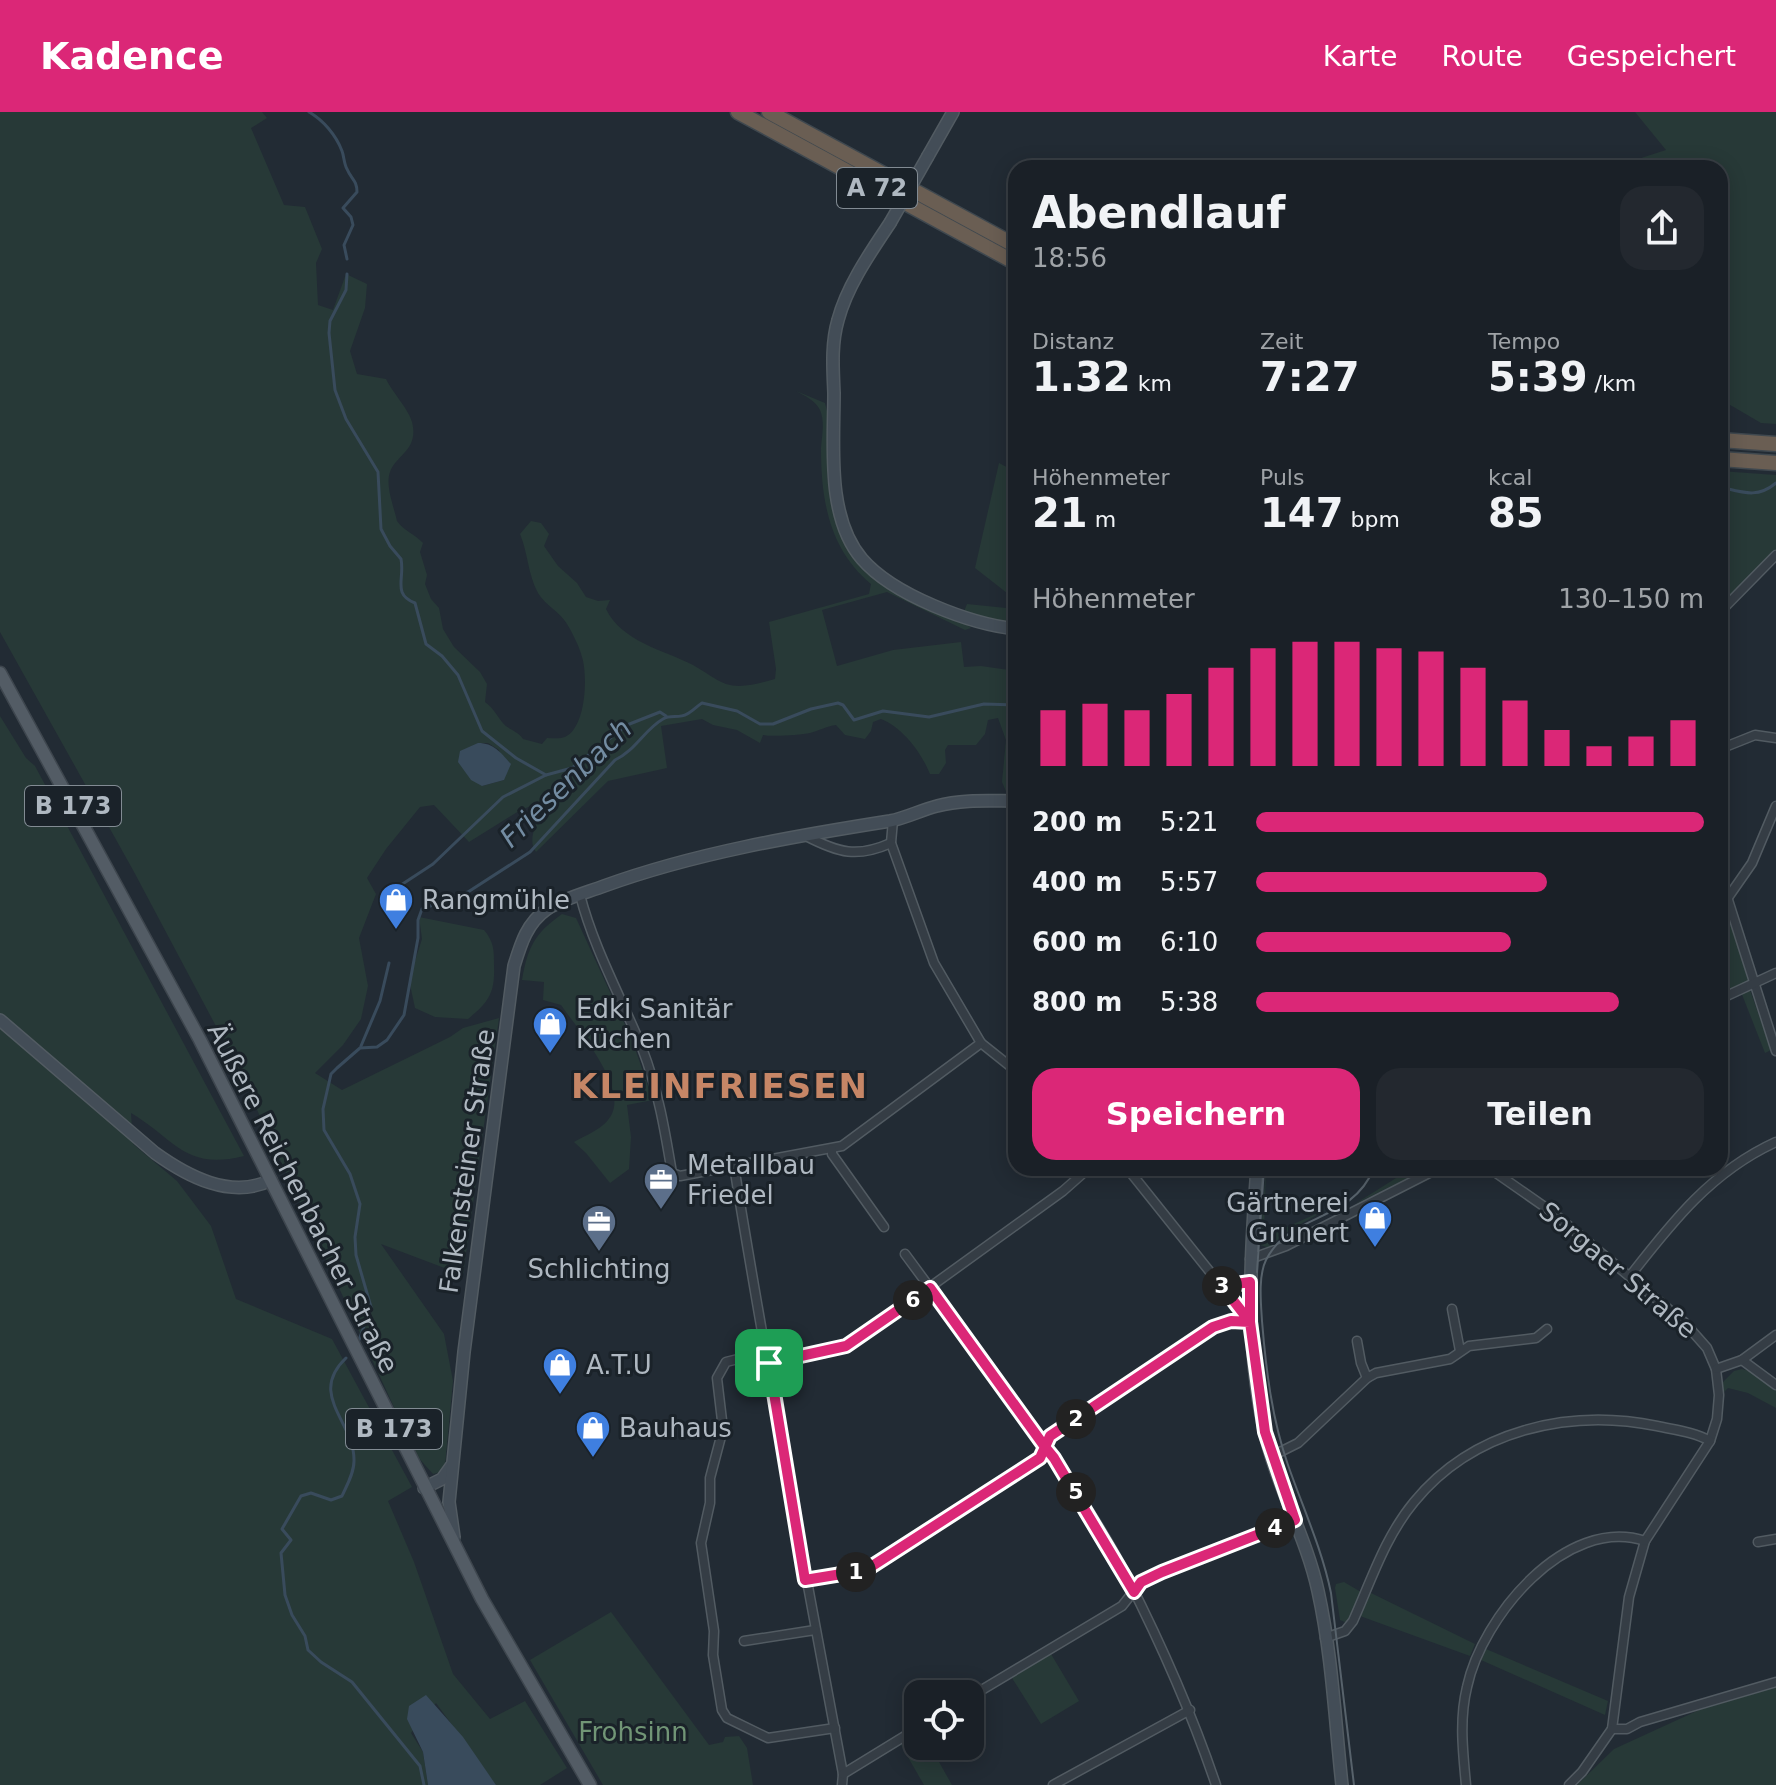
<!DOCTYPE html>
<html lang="de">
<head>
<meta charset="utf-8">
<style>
	:root { --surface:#1a2027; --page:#23282f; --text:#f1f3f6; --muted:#9fa3a7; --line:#383e44; --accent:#db2777 }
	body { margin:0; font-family:"DejaVu Sans",sans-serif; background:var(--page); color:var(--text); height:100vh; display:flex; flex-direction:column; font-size:30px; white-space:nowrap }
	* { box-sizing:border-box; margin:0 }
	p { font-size:26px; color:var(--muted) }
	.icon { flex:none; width:44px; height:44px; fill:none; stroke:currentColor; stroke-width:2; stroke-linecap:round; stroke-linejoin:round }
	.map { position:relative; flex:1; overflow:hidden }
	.details { position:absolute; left:1008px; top:48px; width:720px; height:1016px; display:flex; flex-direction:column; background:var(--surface); border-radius:24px; box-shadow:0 4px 20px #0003,0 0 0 2px var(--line) }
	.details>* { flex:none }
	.controls { position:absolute; left:904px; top:1568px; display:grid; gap:16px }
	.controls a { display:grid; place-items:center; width:80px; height:80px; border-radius:16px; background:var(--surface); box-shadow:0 4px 20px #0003,0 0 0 2px var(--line); font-size:40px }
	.pin { position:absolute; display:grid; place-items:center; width:68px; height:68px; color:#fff; margin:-34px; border-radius:16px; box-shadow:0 4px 12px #0006 }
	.km { position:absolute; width:40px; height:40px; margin:-20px; border-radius:50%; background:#222; color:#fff; font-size:22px; line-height:40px; text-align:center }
	.round { display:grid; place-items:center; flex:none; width:84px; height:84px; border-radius:24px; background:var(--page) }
	.overview { display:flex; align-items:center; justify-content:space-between; height:136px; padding:0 24px }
	h1 { font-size:44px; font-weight:700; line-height:60px }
	.stats { display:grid; grid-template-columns:repeat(3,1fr); gap:12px; height:136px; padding:8px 24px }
	.stats div { display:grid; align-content:center }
	.stats b { font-size:40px; font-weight:700 }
	.stats small { font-size:22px; font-weight:400 }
	.stats p { font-size:22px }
	.chart { height:224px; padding:16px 24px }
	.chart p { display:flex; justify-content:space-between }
	.chart svg { width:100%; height:144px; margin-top:8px; stroke:var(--accent); stroke-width:6 }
	.cta { display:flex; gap:16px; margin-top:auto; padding:16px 24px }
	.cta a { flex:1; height:92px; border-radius:24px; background:var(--accent); color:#fff; font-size:32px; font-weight:700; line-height:92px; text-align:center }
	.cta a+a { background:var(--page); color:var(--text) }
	ul { padding:0 24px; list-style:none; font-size:26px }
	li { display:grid; grid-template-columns:128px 96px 1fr; align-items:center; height:60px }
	li i { height:20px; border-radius:10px; background:var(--accent) }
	header { display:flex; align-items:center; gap:48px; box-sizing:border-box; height:112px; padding:0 40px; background:var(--accent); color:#fff }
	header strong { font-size:38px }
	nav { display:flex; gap:44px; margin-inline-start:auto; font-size:28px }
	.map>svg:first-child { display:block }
	.green { fill:#273937; fill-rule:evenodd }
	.water { fill:#394b5c }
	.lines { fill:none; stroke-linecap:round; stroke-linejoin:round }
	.stream { stroke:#394b5c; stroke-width:3 }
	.street-casing { stroke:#525b62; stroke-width:11 }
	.secondary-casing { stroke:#525b62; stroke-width:14 }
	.primary-casing { stroke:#3e464e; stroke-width:15 }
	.highway-casing { stroke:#3f484f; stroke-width:17 }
	.street { stroke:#353d45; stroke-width:8 }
	.secondary { stroke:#434d57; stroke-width:11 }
	.primary { stroke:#535c65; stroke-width:12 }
	.highway { stroke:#6a5e53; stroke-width:14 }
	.tram { stroke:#57626b; stroke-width:2 }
	.secondary-bridge-casing { stroke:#525b62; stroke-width:14; stroke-linecap:butt }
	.secondary-bridge { stroke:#434d57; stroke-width:11 }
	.route-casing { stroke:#fff; stroke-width:16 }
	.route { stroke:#db2777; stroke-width:10 }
	.labels { text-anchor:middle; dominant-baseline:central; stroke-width:6; stroke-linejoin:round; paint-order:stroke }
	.shield { fill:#1a2229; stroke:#828b93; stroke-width:2 }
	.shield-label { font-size:24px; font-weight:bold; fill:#afb8c1 }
	.poi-label { font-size:26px; fill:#afb8c1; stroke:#1a2229; text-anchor:start }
	.street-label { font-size:26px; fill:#afb8c1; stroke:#1a2229 }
	.park-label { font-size:26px; fill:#719576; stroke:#1a2229 }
	.water-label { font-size:28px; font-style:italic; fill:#738ca2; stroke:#1a2229 }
	.district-label { font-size:34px; font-weight:bold; letter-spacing:2px; fill:#c68666; stroke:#1a2229 }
</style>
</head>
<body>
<header>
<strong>Kadence</strong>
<nav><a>Karte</a><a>Route</a><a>Gespeichert</a></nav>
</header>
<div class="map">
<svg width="1776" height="1673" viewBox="0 0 1776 1673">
	<rect width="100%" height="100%" fill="#222b34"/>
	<g class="green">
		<path d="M0 0H262L267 6 251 16 284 93 305 95 322 137 316 151 318 193 333 198 346 162 367 172 365 196 350 239 357 262 386 267C393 281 409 298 412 310 419 338 397 342 390 360 385 374 394 395 397 409 404 419 415 422 423 431L420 440 427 463 425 472 431 487 439 496 443 517 454 535 480 560 487 572 485 590C494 597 495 601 502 610 508 618 517 618 523 627L542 632 547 626C553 626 560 627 565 625 586 616 588 564 582 545 579 534 573 522 567 512 560 500 545 493 538 481 528 463 528 441 520 422L531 409 541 411 549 422 544 434 558 454 577 471 586 485 598 489 610 488 606 497C622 530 664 538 693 553 704 559 715 568 726 572 741 577 761 571 775 567L776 557 769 510 869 482 871 472C829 437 821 388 821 336 822 323 825 310 820 298 815 288 805 284 796 279L825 291C832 313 827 338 827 359 829 403 848 452 888 476 909 488 956 501 971 516L965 518 887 480 822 498 837 554 893 538 961 530 964 555 981 554 1016 559V684H1008L1002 670 1006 628 998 606 988 608 985 622 976 633H948L945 638 946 651 939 662H930C921 640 903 616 881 607L873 610 871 619 865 627 845 623 836 613C826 614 819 619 810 621 801 623 771 625 763 623L760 631 737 618 713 613 702 607 661 614 667 656 608 669 536 740C527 728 537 713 539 698L533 693 519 699 469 730 434 693 420 695 386 737 367 766 376 782 359 826 368 874 361 907 343 933 315 961 342 978 450 925 463 916 499 906 463 1163 381 1132 444 1222 453 1269 445 1353 441 1360 433 1362 416 1343 235 950 133 758 0 520ZM478 631H488L499 638 504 668 482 674Z"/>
		<polygon points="1635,0 1776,0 1776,312 1761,311 1720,287 1720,56 1610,56 1666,38"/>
		<polygon points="999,351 1016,360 1016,488 975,456"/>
		<polygon points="1720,359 1776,363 1776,437 1720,495"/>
		<polygon points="967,492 1016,497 1016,514 963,502"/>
		<path d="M0 604 26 646 35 654 244 1044C185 1059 175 1027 131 1001L133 1032 177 1069 211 1114 236 1187 332 1227 412 1375 388 1389 414 1450 453 1562 490 1607 525 1589 567 1656 540 1673H496L436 1591 411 1621 423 1640 428 1673H0Z"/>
		<path d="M562 802 576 806 632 928 653 988 627 993 631 1025 629 1057 610 1071 586 1041 574 1030C588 1022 608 1015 613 999 623 970 577 916 561 893L543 888 544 870 522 868C528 835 534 822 562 802Z"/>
		<path d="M419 805 484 818C494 830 494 838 494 853 495 880 490 889 468 907L435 905 415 896 409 868 422 827Z"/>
		<polygon points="1720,807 1733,815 1748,869 1720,883"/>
		<polygon points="1750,878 1771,938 1765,941 1741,880"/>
		<polygon points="1266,1056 1264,1120 1269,1123 1327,1097 1282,1123 1270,1136 1260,1133"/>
		<polygon points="1412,1056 1419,1056 1420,1060 1355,1092"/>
		<polygon points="1742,1257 1752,1260 1776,1278 1776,1296 1748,1281 1728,1276 1724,1280 1722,1303 1722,1271 1734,1259"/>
		<polygon points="1049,1346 1075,1383 1078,1391 1074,1394 1046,1349 1042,1349"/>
		<polygon points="1099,1420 1127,1471 1122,1474 1092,1423"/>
		<polygon points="1344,1470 1361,1480 1351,1507 1347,1511 1340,1508 1335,1476 1336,1472"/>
		<polygon points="1371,1481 1475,1532 1470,1544 1360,1504"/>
		<polygon points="611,1500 709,1633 723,1630 725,1625 739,1624 747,1636 753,1673 603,1673 530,1548"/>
		<polygon points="1486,1537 1608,1589 1605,1603 1481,1548"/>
		<polygon points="1051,1542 1079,1589 1041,1612 1012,1566"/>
		<polygon points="1776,1575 1776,1673 1577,1673 1614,1637 1699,1598"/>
		<polygon points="918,1623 918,1634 930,1634 952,1673 924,1673 901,1633"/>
	</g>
	<g class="water">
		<path d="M478 631C494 631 501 641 511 652L504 668 482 674 471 668 458 650 460 639Z"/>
		<polygon points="426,1583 463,1625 496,1673 428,1673 423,1640 407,1607 409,1594"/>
	</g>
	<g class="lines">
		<g class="stream">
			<path d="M309 0C323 8 336 23 342 39 344 44 344 52 347 57 351 67 357 68 357 80L343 96 351 105 353 113 344 133 347 147"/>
			<path d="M347 162 346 178 330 209 329 221 335 278 346 307 378 360 381 417 390 434 401 447C405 467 392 482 415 491L426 532 442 544 458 563 482 619 516 646 546 663"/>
			<path d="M1720 375C1742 380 1757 387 1776 371"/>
			<polyline points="401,773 433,752 503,685 546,663 572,656 627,613 660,600 666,604"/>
			<polyline points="361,934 380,889 389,851"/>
			<path d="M359 1228 371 1195 356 1143 355 1125 360 1092 350 1062 324 1018 323 997 331 962 337 956 360 936 377 935 387 928 404 903 418 826V808L422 797 468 780 530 740 615 648C635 639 645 617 663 607 670 602 679 607 687 602 692 600 697 594 702 591L737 599 760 612H773L811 597 838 591 843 593 854 608 883 599 929 605 984 592 1016 593"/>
			<path d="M346 1246C307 1283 355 1310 354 1349 354 1361 347 1373 342 1384L331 1388 311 1381 301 1384 282 1417 291 1428 281 1441 285 1483 292 1503 305 1524 308 1538 321 1550 352 1570 420 1654 424 1673"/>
		</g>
		<defs>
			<g id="street">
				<polyline points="1720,500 1776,443"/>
				<polyline points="1720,637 1755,623 1776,626"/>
				<polyline points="893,708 891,731 934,851 981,931 1016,959"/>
				<path d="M806 724C839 741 857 746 891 731"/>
				<path d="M580 783C594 837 621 885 642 936 658 977 665 1019 672 1061L680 1064 842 1034 981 931"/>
				<polyline points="1728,788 1776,939"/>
				<polyline points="1720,797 1752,751 1776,694"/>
				<polyline points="1720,887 1776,861"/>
				<polyline points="832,1037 832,1042 884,1115"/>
				<path d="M734 1054C767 1257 805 1459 843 1662L842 1673"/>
				<polyline points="1127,1056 1250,1210"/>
				<polyline points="1489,1056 1552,1100 1684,1210 1707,1236 1716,1257 1719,1283 1717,1307 1710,1329 1645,1429 1629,1485 1612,1617 1582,1660 1569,1673"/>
				<path d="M905 1142C945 1196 984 1250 1023 1304 1060 1356 1099 1409 1128 1467 1162 1534 1192 1602 1216 1673"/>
				<polyline points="1250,1147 1286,1134 1439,1056"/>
				<path d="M1630 1164C1672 1110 1712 1059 1776 1030"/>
				<polyline points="1222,1174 1250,1170"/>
				<polyline points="1452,1197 1460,1239"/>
				<polyline points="1357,1229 1361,1251 1367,1266"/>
				<polyline points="766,1240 726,1250 717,1266 723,1317 710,1366 710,1391 701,1431 714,1519 713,1543 722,1598 727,1606 768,1626 835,1616"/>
				<polyline points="1742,1248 1776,1273"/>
				<polyline points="769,1251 824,1241 854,1230 1063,1079 1089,1056"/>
				<polyline points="1716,1257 1742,1248 1776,1223"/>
				<polyline points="1272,1344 1298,1331 1367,1266 1376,1261 1450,1247 1469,1234 1536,1226 1547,1217"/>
				<polyline points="1758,1430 1776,1427"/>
				<polyline points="805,1468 866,1458 1040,1346 1050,1324 1213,1215 1231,1209 1250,1210"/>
				<path d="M1325 1526 1345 1519 1353 1509C1371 1469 1385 1425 1414 1390 1473 1318 1569 1296 1657 1314 1675 1318 1694 1320 1710 1329"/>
				<polyline points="744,1529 815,1518"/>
				<polyline points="970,1585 1122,1494 1141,1470 1211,1440 1295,1408"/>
				<polyline points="1612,1617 1627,1617 1640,1610 1776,1570"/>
				<polyline points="843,1662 918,1616"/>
				<polyline points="1053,1673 1190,1598"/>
				<path d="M1466 1673C1463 1640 1459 1608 1467 1575 1482 1505 1566 1403 1645 1429"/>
			</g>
			<g id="secondary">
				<polyline points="928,44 953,0"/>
				<path d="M890 111C870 141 847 174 838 208 831 232 833 257 834 281 834 333 826 405 862 447 893 483 970 512 1016 517"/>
				<path d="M0 908 155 1041C187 1064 231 1088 271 1068"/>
				<path d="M1257 1056C1250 1145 1245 1229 1264 1317 1276 1373 1306 1424 1318 1479 1332 1542 1335 1609 1342 1673"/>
				<polyline points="424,1376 442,1367 452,1353"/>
				<path d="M454 1425 449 1390 464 1240 514 854C521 831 527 811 547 797 563 787 585 781 604 774 695 741 795 724 890 709 906 706 921 698 937 694 962 687 990 689 1016 689"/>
			</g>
			<polyline id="primary" points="0,561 200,928 482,1487 590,1673"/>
			<g id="highway">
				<polyline points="738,0 1016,151"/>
				<polyline points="769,0 1016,134"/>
				<polyline points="1720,328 1776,332"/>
				<polyline points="1720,347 1776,351"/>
			</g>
		</defs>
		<use href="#street" class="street-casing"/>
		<use href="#secondary" class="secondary-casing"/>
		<use href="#primary" class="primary-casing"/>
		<use href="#highway" class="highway-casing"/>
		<use href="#street" class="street"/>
		<use href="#secondary" class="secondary"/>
		<use href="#primary" class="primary"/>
		<use href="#highway" class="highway"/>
		<g class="tram">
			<polyline points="1257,1160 1264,1056"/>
			<path d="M1354 1673 1331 1481C1322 1437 1303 1396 1288 1353 1272 1307 1266 1258 1262 1209 1261 1192 1258 1164 1266 1148 1291 1099 1351 1112 1374 1056"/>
		</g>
		<defs>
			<polyline id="secondary-bridge" points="890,111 928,44"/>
		</defs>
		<use href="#secondary-bridge" class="secondary-bridge-casing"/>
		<use href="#secondary-bridge" class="secondary-bridge"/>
	</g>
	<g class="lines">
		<defs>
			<polyline id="route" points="769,1251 805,1468 866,1458 1040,1346 1050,1324 1213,1215 1231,1209 1250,1210 1250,1170 1222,1174 1250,1210 1265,1320 1295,1408 1162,1460 1141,1470 1134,1480 1054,1346 1045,1335 930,1176 846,1234 769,1251"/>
		</defs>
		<use href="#route" class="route-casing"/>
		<use href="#route" class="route"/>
	</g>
	<defs>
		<symbol id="shop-pin" viewBox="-11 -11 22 30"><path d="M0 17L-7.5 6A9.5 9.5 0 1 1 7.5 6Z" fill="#3f7fe0" stroke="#1a2229"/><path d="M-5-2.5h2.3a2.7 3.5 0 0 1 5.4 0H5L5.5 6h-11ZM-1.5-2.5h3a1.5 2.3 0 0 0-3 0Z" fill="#fff"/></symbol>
		<symbol id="office-pin" viewBox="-11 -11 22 30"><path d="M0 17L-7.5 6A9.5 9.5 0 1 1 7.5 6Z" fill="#5c6f8a" stroke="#1a2229"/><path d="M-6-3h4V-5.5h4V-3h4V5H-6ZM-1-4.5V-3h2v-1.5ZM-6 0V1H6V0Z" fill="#fff"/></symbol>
	</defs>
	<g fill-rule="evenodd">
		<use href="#shop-pin" x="376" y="768" width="40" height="54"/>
		<use href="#shop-pin" x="530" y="892" width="40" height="54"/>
		<use href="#office-pin" x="641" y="1048" width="40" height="54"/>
		<use href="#shop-pin" x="1355" y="1086" width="40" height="54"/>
		<use href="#office-pin" x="579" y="1090" width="40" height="54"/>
		<use href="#shop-pin" x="540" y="1233" width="40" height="54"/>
		<use href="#shop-pin" x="573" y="1296" width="40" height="54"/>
	</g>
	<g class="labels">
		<g class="shield">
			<rect x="837" y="56" width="80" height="40" rx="6"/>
			<rect x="25" y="674" width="96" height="40" rx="6"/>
			<rect x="346" y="1297" width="96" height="40" rx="6"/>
		</g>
		<g class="shield-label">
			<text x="877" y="76">A 72</text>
			<text x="73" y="694">B 173</text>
			<text x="394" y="1317">B 173</text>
		</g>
		<g class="poi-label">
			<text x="422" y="788">Rangmühle</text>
			<text x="576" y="897">Edki Sanitär<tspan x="576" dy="30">Küchen</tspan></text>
			<text x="687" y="1053">Metallbau<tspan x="687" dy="30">Friedel</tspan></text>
			<text x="1349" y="1091" text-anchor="end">Gärtnerei<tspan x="1349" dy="30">Grunert</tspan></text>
			<text x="599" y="1157" text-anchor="middle">Schlichting</text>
			<text x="586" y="1253">A.T.U</text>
			<text x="619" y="1316">Bauhaus</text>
		</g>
		<g class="street-label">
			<text transform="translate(467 1049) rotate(-82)">Falkensteiner Straße</text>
			<text transform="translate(303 1086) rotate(63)">Äußere Reichenbacher Straße</text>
			<text transform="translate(1618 1158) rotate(40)">Sorgaer Straße</text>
		</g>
		<g class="park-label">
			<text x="633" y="1620">Frohsinn</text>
		</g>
		<g class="water-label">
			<text transform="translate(566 671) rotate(-44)">Friesenbach</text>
		</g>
		<g class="district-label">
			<text x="720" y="974">KLEINFRIESEN</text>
		</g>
	</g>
</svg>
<div class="controls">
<a><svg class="icon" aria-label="locate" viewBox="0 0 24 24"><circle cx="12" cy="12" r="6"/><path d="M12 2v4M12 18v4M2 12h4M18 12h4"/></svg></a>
</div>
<div class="pin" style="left:769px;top:1251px;background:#1e9e55"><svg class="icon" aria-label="arrive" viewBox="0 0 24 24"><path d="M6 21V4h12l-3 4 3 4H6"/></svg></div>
<b class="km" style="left:856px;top:1460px">1</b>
<b class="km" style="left:1076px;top:1307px">2</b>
<b class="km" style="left:1222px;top:1174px">3</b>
<b class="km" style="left:1275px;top:1416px">4</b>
<b class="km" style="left:1076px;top:1380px">5</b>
<b class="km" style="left:913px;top:1188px">6</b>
<section class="details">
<div class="overview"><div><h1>Abendlauf</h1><p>18:56</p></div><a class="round"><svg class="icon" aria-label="share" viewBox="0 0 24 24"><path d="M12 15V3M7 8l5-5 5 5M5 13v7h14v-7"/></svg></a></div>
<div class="stats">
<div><p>Distanz</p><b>1.32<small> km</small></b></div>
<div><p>Zeit</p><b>7:27</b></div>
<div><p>Tempo</p><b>5:39<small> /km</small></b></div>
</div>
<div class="stats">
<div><p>Höhenmeter</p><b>21<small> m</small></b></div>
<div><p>Puls</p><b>147<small> bpm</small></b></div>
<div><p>kcal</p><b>85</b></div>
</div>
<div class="chart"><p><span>Höhenmeter</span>130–150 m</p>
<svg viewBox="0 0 160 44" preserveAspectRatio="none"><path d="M5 44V27M15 44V25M25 44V27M35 44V22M45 44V14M55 44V8M65 44V6M75 44V6M85 44V8M95 44V9M105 44V14M115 44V24M125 44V33M135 44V38M145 44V35M155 44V30"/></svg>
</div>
<ul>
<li><b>200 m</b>5:21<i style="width:100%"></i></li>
<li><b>400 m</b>5:57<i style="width:65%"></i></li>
<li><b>600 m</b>6:10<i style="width:57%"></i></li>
<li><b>800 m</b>5:38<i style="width:81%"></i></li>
</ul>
<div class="cta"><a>Speichern</a><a>Teilen</a></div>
</section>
</div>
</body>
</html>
